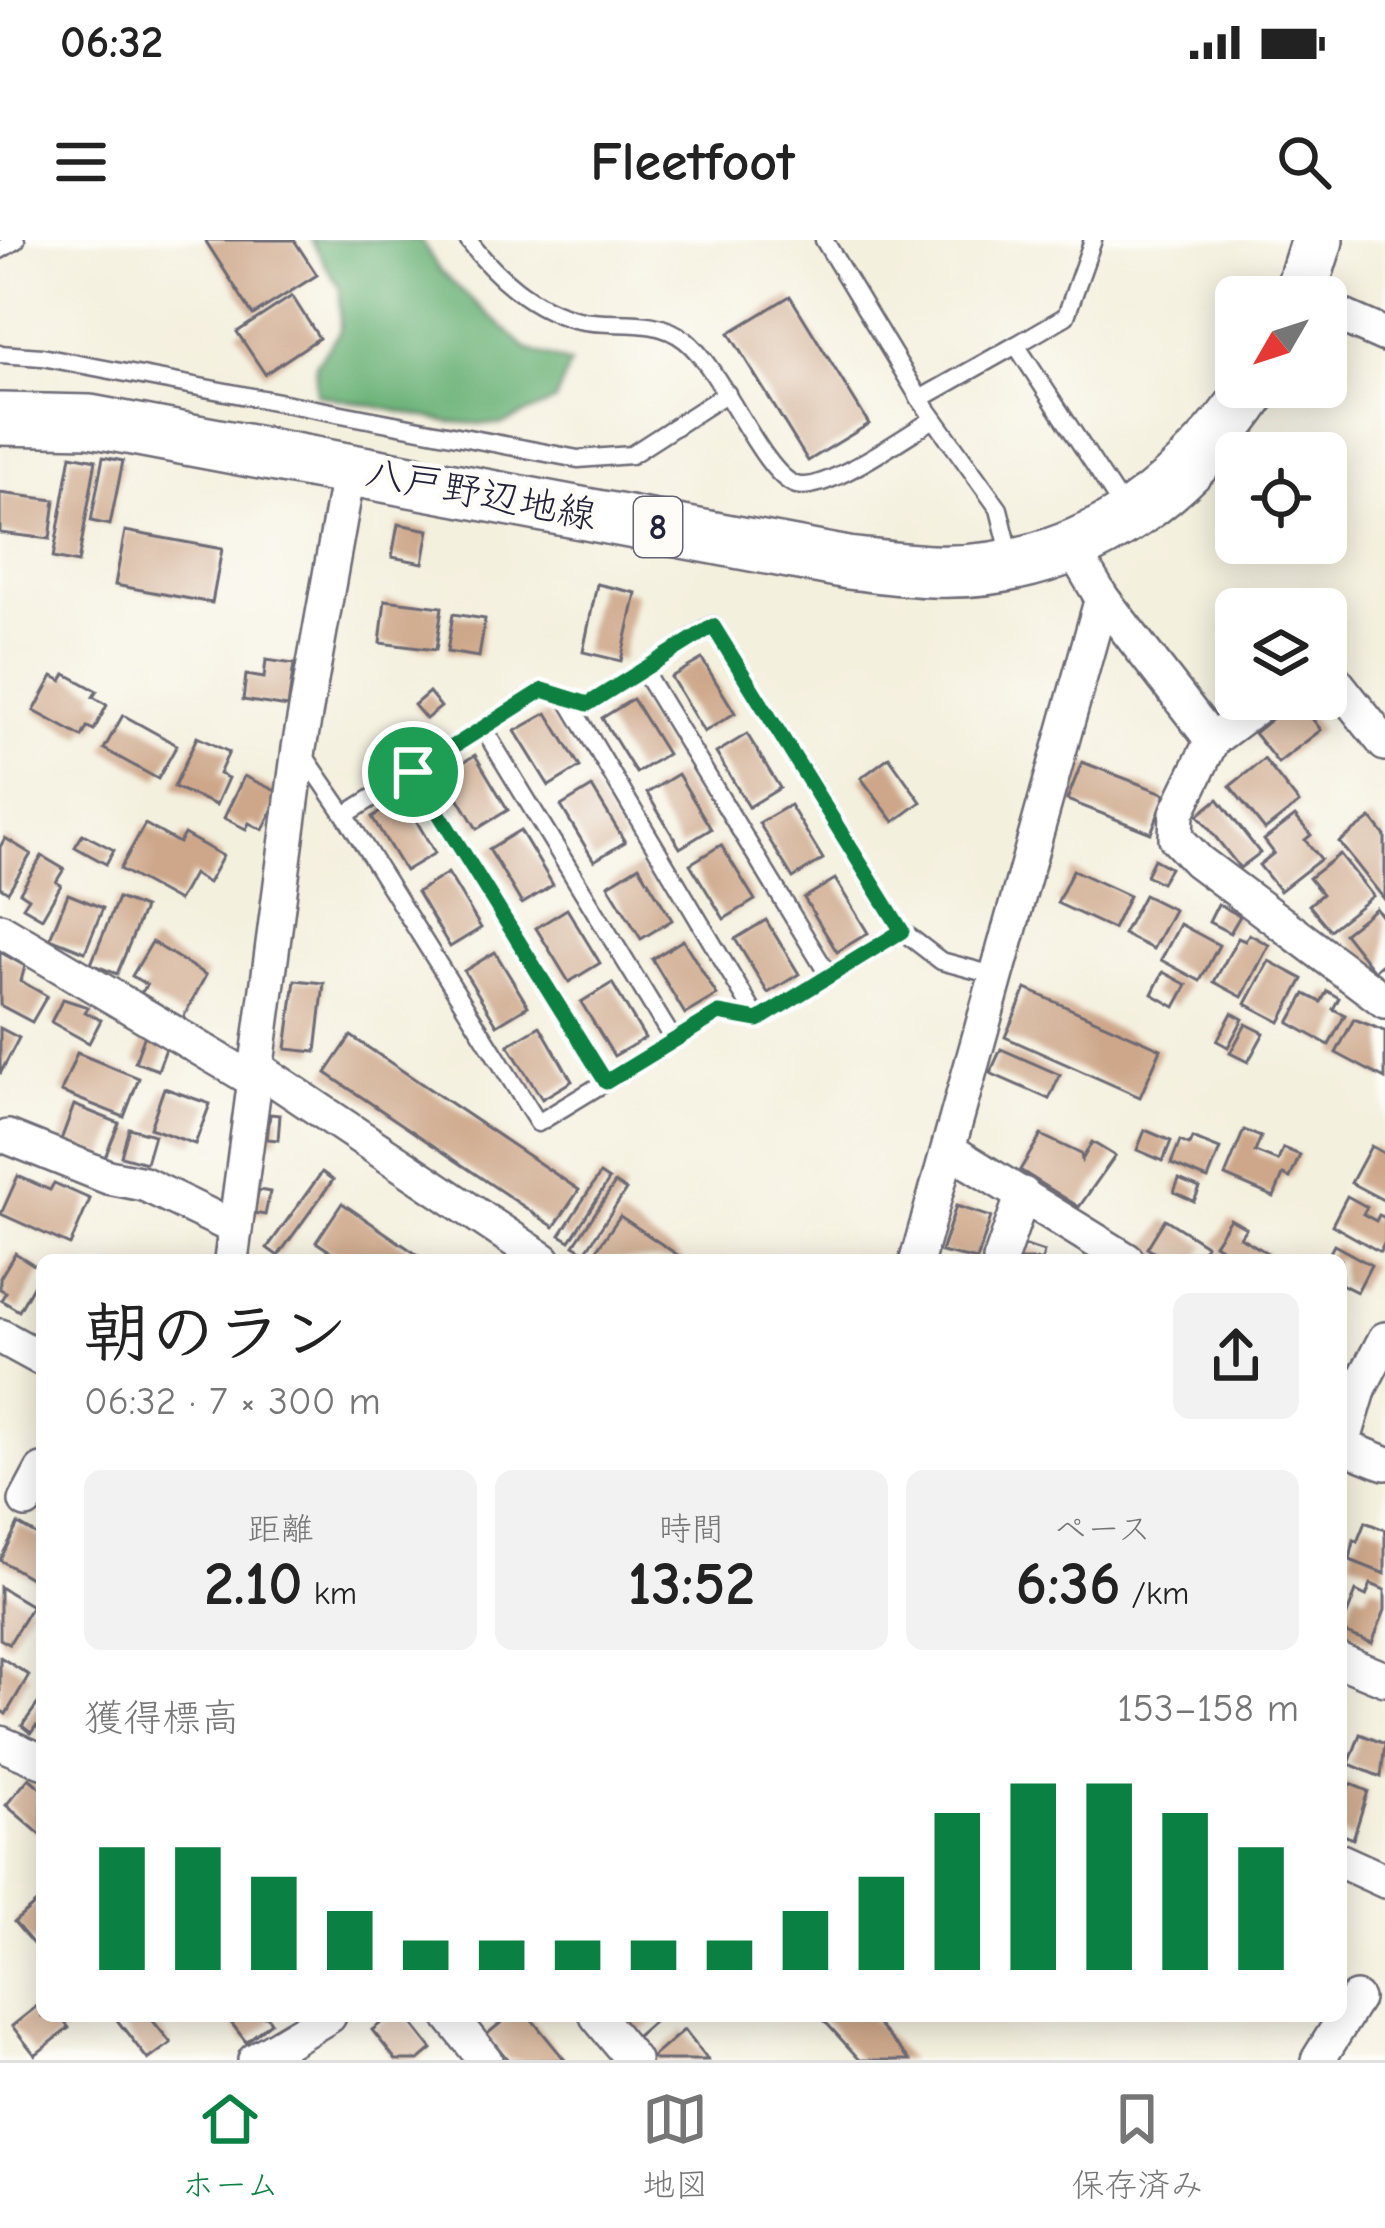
<!DOCTYPE html>
<html lang="ja">
<head>
<meta charset="utf-8">
<style>
	:root { --surface:#fff; --page:#f2f2f2; --text:#222; --muted:#767676; --line:#e0e0e0; --accent:#0b8043 }
	body { margin:0; font-family:"Comic Neue","Klee One",sans-serif; background:var(--page); color:var(--text); height:100vh; display:flex; flex-direction:column; font-size:45px; white-space:nowrap }
	* { box-sizing:border-box; margin:0 }
	p { font-size:39px; color:var(--muted) }
	.icon { flex:none; width:66px; height:66px; fill:none; stroke:currentColor; stroke-width:2; stroke-linecap:round; stroke-linejoin:round }
	.map { position:relative; flex:1; overflow:hidden }
	.sheet { position:absolute; left:36px; top:1014px; width:1311px; height:768px; display:flex; flex-direction:column; background:var(--surface); border-radius:18px; box-shadow:0 6px 30px #0003 }
	.sheet>* { flex:none }
	.needle { width:78px; rotate:231deg }
	.tools { position:absolute; left:1215px; top:36px; display:grid; gap:24px }
	.tools a { display:grid; place-items:center; width:132px; height:132px; border-radius:18px; background:var(--surface); box-shadow:0 6px 30px #0003; font-size:60px }
	.pin { position:absolute; display:grid; place-items:center; width:102px; height:102px; color:#fff; margin:-51px; border:6px solid #fff; border-radius:50%; box-shadow:0 3px 12px #0007 }
	.round { display:grid; place-items:center; flex:none; width:126px; height:126px; border-radius:18px; background:var(--page) }
	.head { display:flex; align-items:center; justify-content:space-between; height:204px; padding:0 48px }
	h1 { font-size:66px; font-weight:600; line-height:90px }
	.metrics { display:grid; grid-template-columns:repeat(3,1fr); gap:18px; height:204px; padding:12px 48px }
	.metrics div { display:grid; align-content:center; border-radius:18px; background:var(--page); text-align:center }
	.metrics b { font-size:60px; font-weight:600 }
	.metrics small { font-size:33px; font-weight:400 }
	.metrics p { font-size:33px }
	.chart { height:336px; padding:24px 48px }
	.chart p { display:flex; justify-content:space-between }
	.chart svg { width:100%; height:216px; margin-top:12px; stroke:var(--accent); stroke-width:6 }
	.status { display:flex; justify-content:space-between; align-items:center; height:84px; padding:0 60px; background:var(--surface); direction:ltr }
	.status svg { height:33px; fill:currentColor }
	header { display:flex; justify-content:space-between; align-items:center; height:156px; padding:0 48px; background:var(--surface); font-size:54px; font-weight:600 }
	.menu { display:flex; justify-content:space-around; align-items:center; height:168px; border-top:3px solid var(--line); background:var(--surface); font-size:33px; color:var(--muted) }
	.menu a { display:grid; justify-items:center; gap:6px }
	.menu .current { color:var(--accent) }
	.map>svg:first-child { display:block }
	.forest { fill:#6db379; stroke:#486a5a; stroke-width:3 }
	.building { fill:#cea78a }
	.lines { fill:none; stroke-linecap:round; stroke-linejoin:round }
	.service-casing { stroke:#6c6a74; stroke-width:21 }
	.minor-casing { stroke:#6c6a74; stroke-width:38 }
	.primary-casing { stroke:#6c6a74; stroke-width:56 }
	.service { stroke:#fff; stroke-width:16 }
	.minor { stroke:#fff; stroke-width:33 }
	.primary { stroke:#fff; stroke-width:51 }
	.route-casing { stroke:#fff; stroke-width:24 }
	.route { stroke:#0b8043; stroke-width:15 }
	.labels { text-anchor:middle; dominant-baseline:central; stroke-width:9; stroke-linejoin:round; paint-order:stroke }
	.shield { fill:#fdfcf7; stroke:#646373; stroke-width:3 }
	.shield-label { font-size:36px; font-weight:bold; fill:#22223b }
	.street-label { font-size:39px; fill:#22223b; stroke:#fdfcf7 }
</style>
</head>
<body>
<div class="status"><b>06:32</b><svg viewBox="0 0 49 12"><path d="M0 12V9h3v3zM5 12V6h3v6zM10 12V3h3v9zM15 12V0h3v12zM26 1h20v11H26zM47 4h2v5h-2z"/></svg></div>
<header><svg class="icon" aria-label="menu" viewBox="0 0 24 24"><path d="M4 6h16M4 12h16M4 18h16"/></svg>Fleetfoot<svg class="icon" aria-label="search" viewBox="0 0 24 24"><circle cx="10" cy="10" r="6"/><path d="M15 15l6 6"/></svg></header>
<div class="map">
<svg width="1385" height="1820" viewBox="0 0 1385 1820">
	<rect width="100%" height="100%" fill="#fdfcf7"/>
	<filter id="ink" filterUnits="userSpaceOnUse"><feTurbulence type="fractalNoise" baseFrequency=".00833" numOctaves="2"/><feDisplacementMap in="SourceGraphic" scale="24" xChannelSelector="R" yChannelSelector="G"/><feConvolveMatrix kernelMatrix="1 2 1 2 8 2 1 2 1" color-interpolation-filters="sRGB"/></filter>
	<filter id="wash" filterUnits="userSpaceOnUse"><feTurbulence type="fractalNoise" baseFrequency=".004" numOctaves="4" result="noise"/><feDisplacementMap in="SourceGraphic" scale="48" xChannelSelector="R" yChannelSelector="G"/><feGaussianBlur stdDeviation="2.7" result="paint"/><feColorMatrix in="noise" values="0 0 0 0 0 0 0 0 0 0 0 0 0 0 0 0 0 1.4 0 .05"/><feComposite in="paint" operator="in"/></filter>
	<g filter="url(#wash)">
		<rect width="100%" height="100%" fill="#f4f0de"/>
		<polygon class="forest" points="311,0 421,0 439,30 527,109 570,124 555,161 500,185 449,182 316,154 316,124 340,91 340,49"/>
		<g id="blocks">
			<g class="building">
				<polygon points="205,0 294,0 317,35 253,75"/>
				<polygon points="292,56 319,98 265,134 237,92"/>
				<polygon points="790,56 869,184 808,221 729,93"/>
				<polygon points="71,215 96,220 78,323 53,318"/>
				<polygon points="103,217 123,221 110,285 91,281"/>
				<polygon points="0,253 55,260 50,299 0,293"/>
				<polygon points="398,284 429,290 423,323 392,317"/>
				<polygon points="125,291 222,309 212,363 115,345"/>
				<polygon points="597,344 636,353 621,421 583,412"/>
				<polygon points="385,360 442,367 436,410 380,403"/>
				<polygon points="453,374 485,379 479,417 447,412"/>
				<polygon points="702,419 735,473 704,492 671,437"/>
				<polygon points="266,420 294,424 288,467 243,460 246,435 264,438"/>
				<polygon points="66,434 97,451 93,457 107,465 94,490 87,487 82,497 34,471 53,436 62,441"/>
				<polygon points="429,452 441,467 426,479 414,465"/>
				<polygon points="633,459 667,514 636,533 602,478"/>
				<polygon points="1297,459 1321,490 1278,523 1254,493"/>
				<polygon points="547,473 580,527 549,546 515,491"/>
				<polygon points="123,475 177,505 158,539 104,509"/>
				<polygon points="747,494 780,548 749,567 716,513"/>
				<polygon points="197,497 229,512 219,534 228,538 216,565 174,547"/>
				<polygon points="475,515 508,570 477,589 444,534"/>
				<polygon points="889,517 921,562 894,582 861,538"/>
				<polygon points="1264,519 1299,563 1265,590 1230,546"/>
				<polygon points="1082,522 1166,554 1151,593 1067,560"/>
				<polygon points="678,534 711,589 680,608 647,553"/>
				<polygon points="244,536 280,553 263,590 249,583 246,589 224,578"/>
				<polygon points="592,547 625,602 594,621 561,566"/>
				<polygon points="403,558 435,613 405,631 372,577"/>
				<polygon points="1218,559 1260,613 1240,628 1198,575"/>
				<polygon points="790,565 823,619 793,638 759,583"/>
				<polygon points="1295,576 1311,595 1305,600 1321,619 1280,651 1259,625 1274,613 1264,600"/>
				<polygon points="1371,578 1385,596 1385,660 1339,602"/>
				<polygon points="145,584 179,603 184,594 223,616 208,643 193,634 178,661 120,629"/>
				<polygon points="520,590 553,645 522,664 489,609"/>
				<polygon points="83,594 114,610 106,624 75,607"/>
				<polygon points="5,598 31,614 8,652 0,647 0,607"/>
				<polygon points="721,605 755,660 724,679 690,624"/>
				<polygon points="1340,614 1373,656 1330,690 1309,665 1322,654 1309,638"/>
				<polygon points="42,616 64,629 56,642 61,645 42,678 23,667 29,658 20,652"/>
				<polygon points="1154,619 1170,628 1161,643 1146,635"/>
				<polygon points="639,626 672,680 641,699 608,645"/>
				<polygon points="1073,630 1129,656 1113,689 1057,663"/>
				<polygon points="448,633 481,688 450,707 417,652"/>
				<polygon points="835,639 868,693 837,712 804,658"/>
				<polygon points="68,654 103,668 85,712 50,698"/>
				<polygon points="1144,655 1174,670 1153,709 1123,694"/>
				<polygon points="118,658 144,668 117,734 91,724"/>
				<polygon points="1218,664 1240,676 1230,693 1209,682"/>
				<polygon points="1376,668 1385,680 1385,722 1374,731 1344,693"/>
				<polygon points="567,669 600,723 569,742 536,688"/>
				<polygon points="766,680 799,734 768,753 735,699"/>
				<polygon points="1180,684 1219,705 1200,741 1161,720"/>
				<polygon points="1249,694 1269,705 1242,757 1214,742 1238,698 1245,701"/>
				<polygon points="683,700 717,755 685,774 652,719"/>
				<polygon points="152,702 206,735 183,778 141,753 147,745 132,736"/>
				<polygon points="0,712 25,726 21,741 47,756 32,782 0,765"/>
				<polygon points="495,712 528,766 497,785 464,731"/>
				<polygon points="1269,721 1303,739 1280,782 1246,764"/>
				<polygon points="1163,732 1187,745 1175,767 1152,754"/>
				<polygon points="295,740 324,743 316,812 286,809"/>
				<polygon points="612,743 645,798 614,816 581,762"/>
				<polygon points="1026,749 1161,809 1140,857 1005,797"/>
				<polygon points="1327,751 1339,758 1333,769 1345,775 1329,805 1289,783 1305,754 1321,762"/>
				<polygon points="63,759 88,767 85,772 101,780 89,803 51,782"/>
				<polygon points="1232,773 1243,779 1228,807 1217,801"/>
				<polygon points="1354,779 1385,791 1385,839 1336,813"/>
				<polygon points="1246,784 1264,793 1248,822 1230,813"/>
				<polygon points="540,786 572,841 542,859 508,805"/>
				<polygon points="0,788 19,798 0,834"/>
				<polygon points="145,795 168,803 158,830 135,822"/>
				<polygon points="351,796 579,950 554,987 326,833"/>
				<polygon points="1001,809 1060,835 1049,859 990,833"/>
				<polygon points="77,813 139,838 124,877 61,852"/>
				<polygon points="164,848 210,864 195,904 150,888"/>
				<polygon points="74,865 119,883 105,917 61,900"/>
				<polygon points="270,874 280,875 278,900 267,899"/>
				<polygon points="129,888 154,895 146,923 121,916"/>
				<polygon points="1145,890 1171,901 1163,921 1137,910"/>
				<polygon points="1244,890 1261,897 1255,912 1278,921 1283,908 1300,915 1290,938 1283,935 1274,957 1225,936"/>
				<polygon points="1041,895 1081,914 1082,920 1092,902 1115,916 1079,967 1020,930"/>
				<polygon points="1192,898 1220,909 1208,939 1171,924 1180,901 1189,905"/>
				<polygon points="1371,906 1385,914 1385,961 1351,943"/>
				<polygon points="322,932 333,940 278,1016 267,1008"/>
				<polygon points="600,934 609,940 570,1001 560,995"/>
				<polygon points="18,936 50,950 54,943 90,959 70,1005 1,974"/>
				<polygon points="1179,939 1200,948 1194,961 1174,952"/>
				<polygon points="615,943 626,950 585,1012 574,1005"/>
				<polygon points="259,950 270,952 265,975 254,973"/>
				<polygon points="1347,956 1367,967 1363,974 1376,981 1379,975 1385,978 1385,1002 1380,1012 1332,985"/>
				<polygon points="342,963 425,1020 343,1020 316,1002"/>
				<polygon points="956,966 991,977 977,1020 941,1012"/>
				<polygon points="620,976 685,1020 600,1020 593,1015"/>
				<polygon points="1165,979 1206,1005 1197,1020 1166,1020 1147,1008"/>
				<polygon points="1230,979 1246,988 1240,997 1269,1014 1266,1020 1215,1020 1222,1009 1214,1004"/>
				<polygon points="1020,1004 1044,1012 1042,1020 1015,1020"/>
				<polygon points="1334,1005 1371,1025 1357,1052 1341,1044 1341,1020 1326,1020"/>
				<polygon points="15,1013 42,1030 19,1071 1,1060 6,1052 0,1049 0,1038"/>
				<polygon points="1365,1282 1385,1290 1385,1334 1350,1320 1354,1300 1357,1302"/>
				<polygon points="18,1284 42,1298 42,1345 0,1320"/>
				<polygon points="1371,1344 1385,1350 1385,1370 1372,1403 1341,1391 1356,1351 1366,1356"/>
				<polygon points="0,1347 32,1366 9,1404 0,1399"/>
				<polygon points="0,1417 29,1435 6,1474 0,1470"/>
				<polygon points="42,1458 42,1491 36,1486 31,1493 22,1486"/>
				<polygon points="1360,1494 1385,1504 1381,1537 1349,1524"/>
				<polygon points="29,1538 42,1549 42,1596 6,1565"/>
				<polygon points="1341,1540 1368,1551 1353,1599 1341,1594"/>
				<polygon points="42,1658 42,1696 33,1704 14,1682"/>
				<polygon points="42,1762 42,1776 60,1776 69,1788 35,1815 12,1786"/>
				<polygon points="122,1776 149,1776 171,1803 148,1820 117,1780"/>
				<polygon points="226,1776 267,1776 271,1782 246,1802"/>
				<polygon points="390,1776 406,1776 432,1809 419,1820 396,1820 372,1790"/>
				<polygon points="509,1776 529,1776 565,1820 508,1820 487,1794"/>
				<polygon points="619,1776 660,1776 636,1797"/>
				<polygon points="820,1776 870,1776 910,1820 860,1820"/>
				<polygon points="684,1790 708,1820 655,1820 652,1817"/>
			</g>
		</g>
	</g>
	<g filter="url(#ink)">
		<use href="#blocks" fill-opacity="0" stroke="#6c6a74" stroke-width="3"/>
		<g class="lines">
			<defs>
				<g id="service">
					<path d="M468 0C494 35 533 70 578 80 614 88 653 75 685 100 722 129 762 234 796 245 825 254 906 195 934 179"/>
					<polyline points="824,0 920,159 999,269 1011,317"/>
					<polyline points="1093,0 1066,76 1016,105 1124,270"/>
					<polyline points="0,10 16,0"/>
					<polyline points="0,114 42,117 578,219 631,215 727,153"/>
					<polyline points="920,159 1016,105"/>
					<polyline points="643,430 829,736"/>
					<polyline points="566,457 758,780"/>
					<polyline points="483,488 674,801"/>
					<polyline points="301,511 345,575"/>
					<polyline points="413,532 606,842"/>
					<polyline points="902,691 758,780 719,773 538,883 345,575 543,450 588,464 713,385 902,691 941,721 997,736"/>
				</g>
				<g id="minor">
					<polyline points="1326,69 1385,95"/>
					<polyline points="1072,308 1102,358 1212,500 1177,573 1176,598 1198,621 1385,761"/>
					<polyline points="1326,436 1335,441 1385,504"/>
					<polyline points="1212,500 1267,459"/>
					<polyline points="0,690 255,841"/>
					<polyline points="257,828 544,1020"/>
					<polyline points="8,897 108,937 144,944 235,988"/>
					<polyline points="949,910 1127,1020"/>
					<polyline points="231,1020 299,508 349,229"/>
					<polyline points="917,1020 1102,358"/>
					<polyline points="1000,1020 1023,954"/>
					<polyline points="0,1096 42,1119"/>
					<polyline points="1342,1206 1385,1223"/>
					<polyline points="1341,1210 1360,1147 1385,1099"/>
					<polyline points="26,1261 42,1231"/>
					<polyline points="1341,1421 1385,1439"/>
					<polyline points="0,1503 42,1521"/>
					<polyline points="1341,1621 1385,1641"/>
					<polyline points="450,1776 485,1820"/>
					<polyline points="597,1776 633,1820"/>
					<polyline points="255,1820 329,1776"/>
					<polyline points="1318,1820 1356,1759"/>
				</g>
				<g id="primary">
					<polyline points="1299,57 1317,0"/>
					<path d="M0 179 90 181 848 323C876 326 904 330 932 331 1073 336 1180 259 1255 147"/>
				</g>
			</defs>
			<use href="#service" class="service-casing"/>
			<use href="#minor" class="minor-casing"/>
			<use href="#primary" class="primary-casing"/>
			<use href="#service" class="service"/>
			<use href="#minor" class="minor"/>
			<use href="#primary" class="primary"/>
		</g>
	</g>
	<g class="lines" filter="url(#ink)">
		<defs>
			<polygon id="route" points="713,386 902,691 758,780 719,773 606,842 413,532 543,450 588,464"/>
		</defs>
		<use href="#route" class="route-casing"/>
		<use href="#route" class="route"/>
	</g>
	<g class="labels">
		<rect class="shield" x="634" y="257" width="48" height="60" rx="9"/>
		<g class="shield-label">
			<text x="658" y="287">8</text>
		</g>
		<g class="street-label">
			<text transform="translate(481 254) rotate(11)">八戸野辺地線</text>
		</g>
	</g>
</svg>
<div class="tools">
<a><svg class="needle" viewBox="-14 -14 28 28"><path d="M0-13l5 13h-10z" fill="#e53935"/><path d="M0 13l5-13h-10z" fill="#767676"/></svg></a>
<a><svg class="icon" aria-label="locate" viewBox="0 0 24 24"><circle cx="12" cy="12" r="6"/><path d="M12 2v4M12 18v4M2 12h4M18 12h4"/></svg></a>
<a><svg class="icon" aria-label="layers" viewBox="0 0 24 24"><path d="M12 4l9 5-9 5-9-5zM3 14l9 5 9-5"/></svg></a>
</div>
<div class="pin" style="left:413px;top:532px;background:#1e9e55"><svg class="icon" aria-label="arrive" viewBox="0 0 24 24"><path d="M6 21V4h12l-3 4 3 4H6"/></svg></div>
<section class="sheet">
<div class="head"><div><h1>朝のラン</h1><p>06:32 · 7 × 300 m</p></div><a class="round"><svg class="icon" aria-label="share" viewBox="0 0 24 24"><path d="M12 15V3M7 8l5-5 5 5M5 13v7h14v-7"/></svg></a></div>
<div class="metrics">
<div><p>距離</p><b>2.10<small> km</small></b></div>
<div><p>時間</p><b>13:52</b></div>
<div><p>ペース</p><b>6:36<small> /km</small></b></div>
</div>
<div class="chart"><p><span>獲得標高</span>153–158 m</p>
<svg viewBox="0 0 160 44" preserveAspectRatio="none"><path d="M5 44V19M15 44V19M25 44V25M35 44V32M45 44V38M55 44V38M65 44V38M75 44V38M85 44V38M95 44V32M105 44V25M115 44V12M125 44V6M135 44V6M145 44V12M155 44V19"/></svg>
</div>
</section>
</div>
<nav class="menu">
<a class="current"><svg class="icon" aria-label="home" viewBox="0 0 24 24"><path d="M3 11l9-7 9 7M6 9v11h12V9"/></svg>ホーム</a>
<a><svg class="icon" aria-label="map" viewBox="0 0 24 24"><path d="M3 6l6-2 6 2 6-2v14l-6 2-6-2-6 2zM9 4v14M15 6v14"/></svg>地図</a>
<a><svg class="icon" aria-label="saved" viewBox="0 0 24 24"><path d="M7 4h10v16l-5-4-5 4z"/></svg>保存済み</a>
</nav>
</body>
</html>
